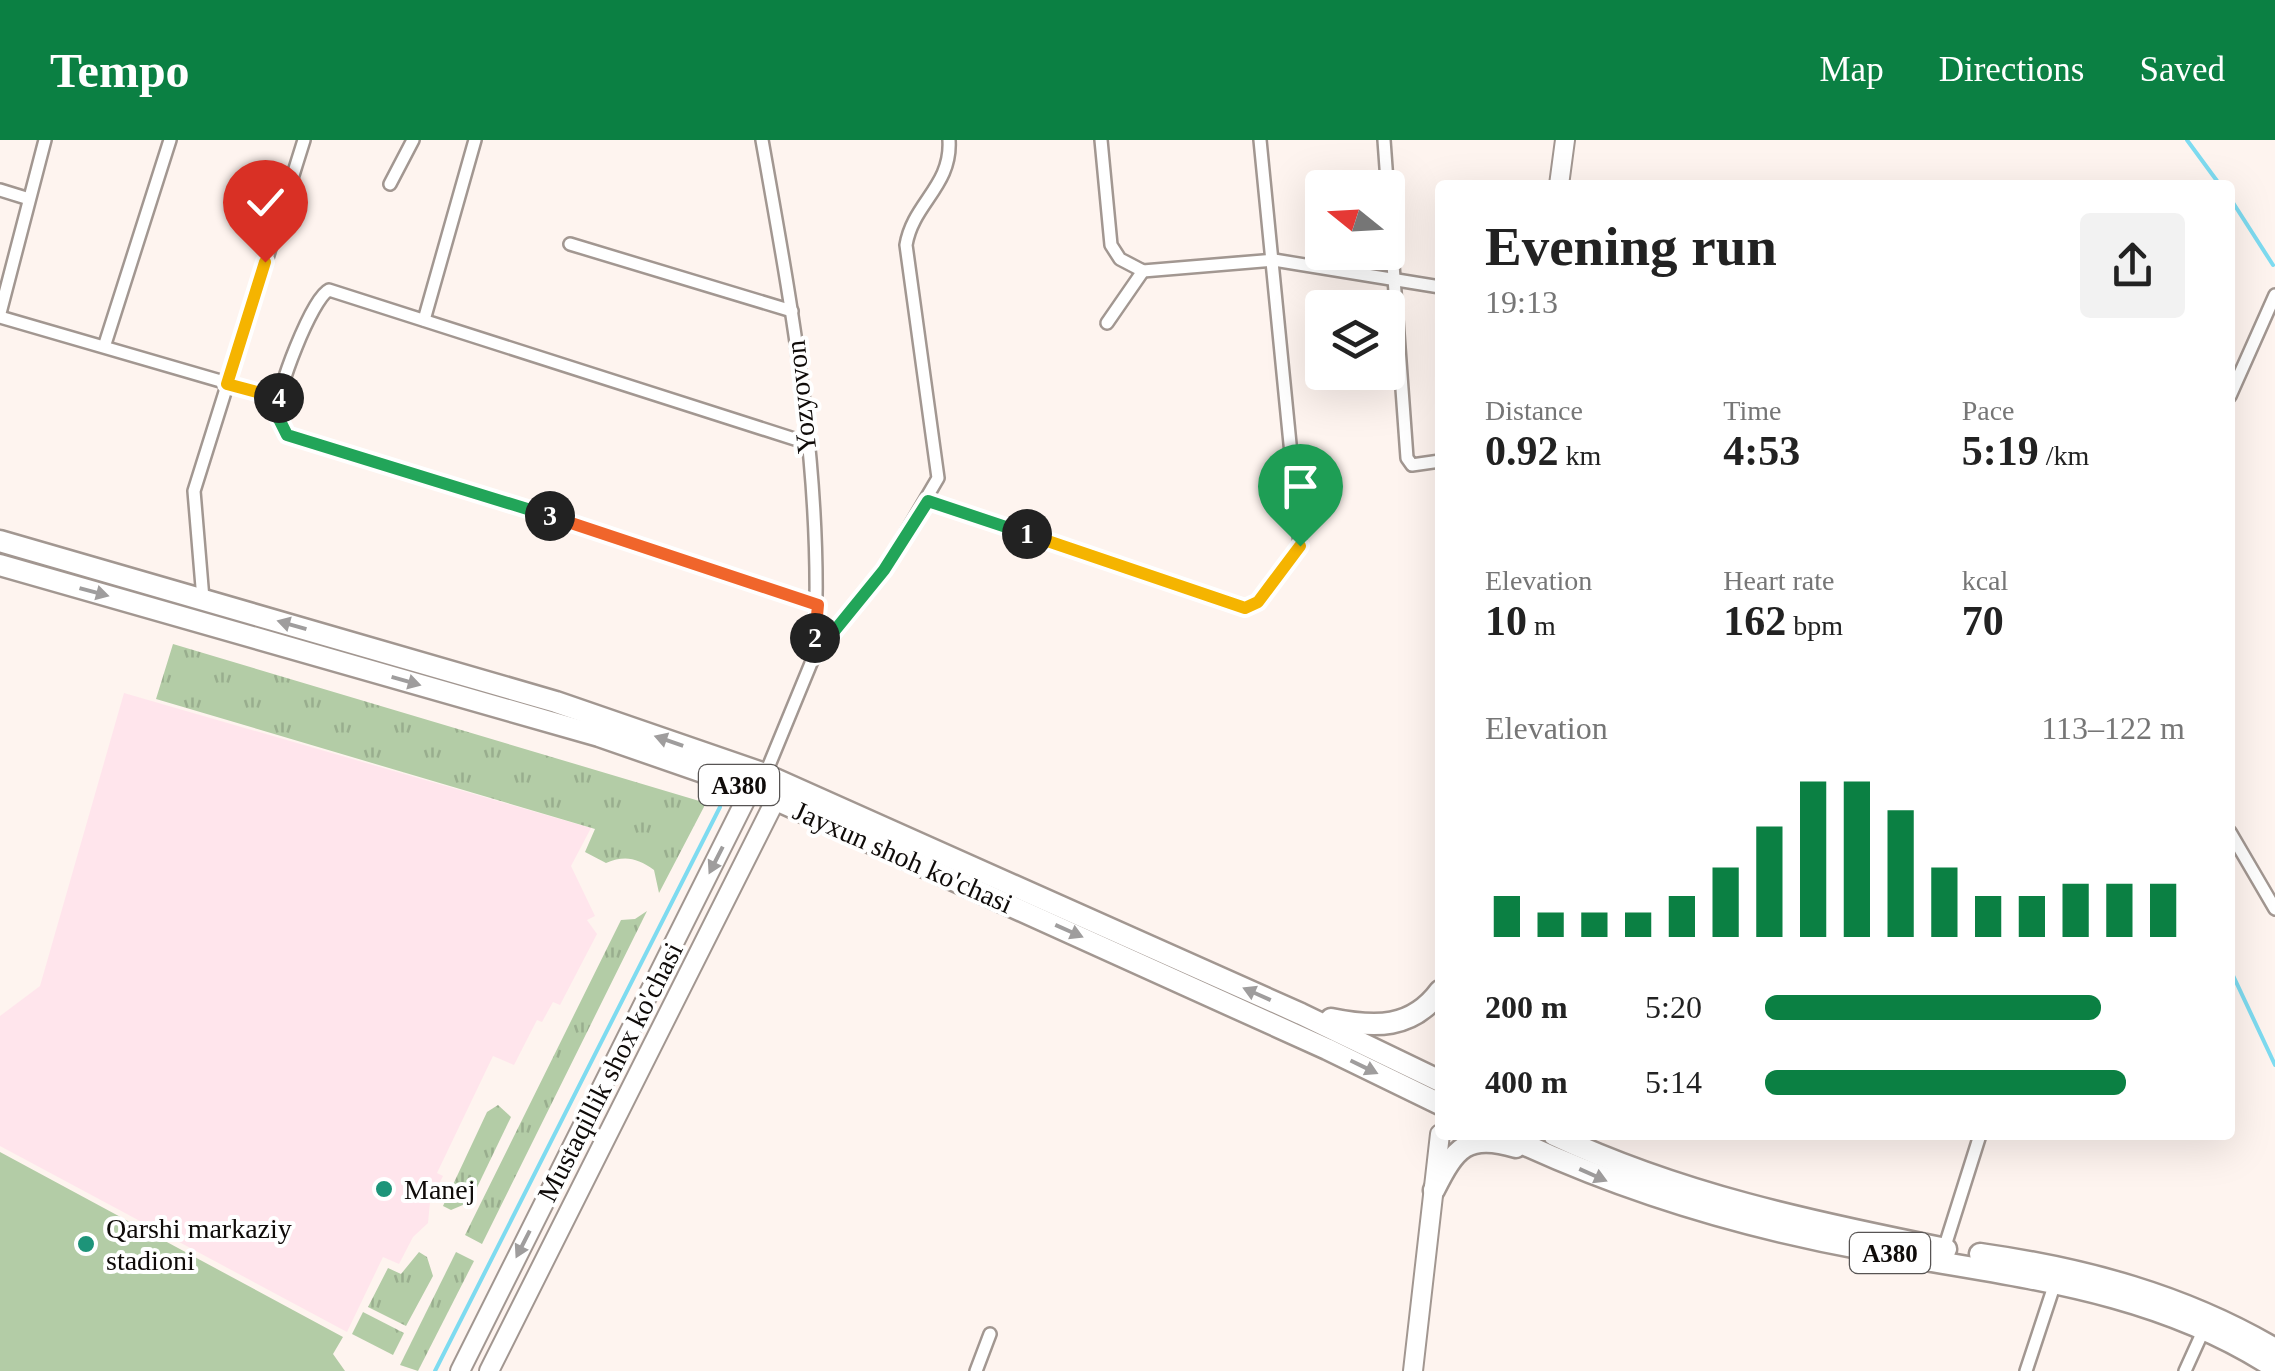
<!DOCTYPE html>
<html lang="en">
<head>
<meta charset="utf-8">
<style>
	:root { --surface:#fff; --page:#f2f2f2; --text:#222; --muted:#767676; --accent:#0b8043 }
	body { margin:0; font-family:"Times New Roman",serif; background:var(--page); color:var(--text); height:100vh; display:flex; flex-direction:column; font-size:38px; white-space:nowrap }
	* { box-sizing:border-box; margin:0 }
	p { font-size:32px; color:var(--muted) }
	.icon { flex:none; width:55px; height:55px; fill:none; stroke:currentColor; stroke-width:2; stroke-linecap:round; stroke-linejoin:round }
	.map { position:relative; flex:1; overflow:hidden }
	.details { position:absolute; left:1435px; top:40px; width:800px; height:960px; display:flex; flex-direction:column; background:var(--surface); border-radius:10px; box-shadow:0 10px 40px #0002 }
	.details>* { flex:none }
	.needle { width:65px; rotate:288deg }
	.tools { position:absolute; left:1305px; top:30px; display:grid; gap:20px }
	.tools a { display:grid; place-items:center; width:100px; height:100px; border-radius:10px; background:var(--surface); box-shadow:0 10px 40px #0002; font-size:50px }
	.pin { position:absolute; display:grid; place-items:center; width:85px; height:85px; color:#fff; margin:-102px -42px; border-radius:50% 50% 50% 0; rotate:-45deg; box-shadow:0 0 10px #0007 }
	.pin .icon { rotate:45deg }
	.km { position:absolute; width:50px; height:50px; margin:-25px; border-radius:50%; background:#222; color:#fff; font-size:28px; line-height:50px; text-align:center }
	.round { display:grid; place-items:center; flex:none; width:105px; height:105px; border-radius:10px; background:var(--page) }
	.summary { display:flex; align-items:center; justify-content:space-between; height:170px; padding:0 50px }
	h1 { font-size:55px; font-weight:800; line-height:75px }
	.metrics { display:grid; grid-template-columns:repeat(3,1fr); gap:15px; height:170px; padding:10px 50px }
	.metrics div { display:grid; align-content:center }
	.metrics b { font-size:42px; font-weight:800 }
	.metrics small { font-size:28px; font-weight:400 }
	.metrics p { font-size:28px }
	.chart { height:280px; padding:20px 50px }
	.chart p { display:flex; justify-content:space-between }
	.chart svg { width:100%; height:180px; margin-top:10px; stroke:var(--accent); stroke-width:6 }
	ul { padding:0 50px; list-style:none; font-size:32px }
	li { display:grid; grid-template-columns:160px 120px 1fr; align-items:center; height:75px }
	li i { height:25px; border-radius:12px; background:var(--accent) }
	header { display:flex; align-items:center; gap:60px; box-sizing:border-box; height:140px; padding:0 50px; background:var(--accent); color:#fff }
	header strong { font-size:48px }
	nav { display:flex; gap:55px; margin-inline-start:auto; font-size:35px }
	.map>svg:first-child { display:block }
	.education { fill:#ffe5ec }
	.grass { fill:url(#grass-tufts) }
	.pitch { fill:#b3cca6 }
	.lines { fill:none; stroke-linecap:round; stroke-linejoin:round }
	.stream { stroke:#7edbf0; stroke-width:4 }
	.minor-casing { stroke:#a29791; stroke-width:16 }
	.secondary-casing { stroke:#a29791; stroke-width:22 }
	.primary-casing { stroke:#a29791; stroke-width:22 }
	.trunk-casing { stroke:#a29791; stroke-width:25 }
	.minor { stroke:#fff; stroke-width:11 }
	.secondary { stroke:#fff; stroke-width:18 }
	.primary { stroke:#fff; stroke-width:18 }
	.trunk { stroke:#fff; stroke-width:20 }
	.oneway { fill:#9f9d9d }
	.split-1-casing { stroke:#fff; stroke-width:20 }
	.split-2-casing { stroke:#fff; stroke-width:20 }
	.split-3-casing { stroke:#fff; stroke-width:20 }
	.split-4-casing { stroke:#fff; stroke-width:20 }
	.split-5-casing { stroke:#fff; stroke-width:20 }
	.split-1 { stroke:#f5b400; stroke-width:12 }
	.split-2 { stroke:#22a559; stroke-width:12 }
	.split-3 { stroke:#f0652b; stroke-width:12 }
	.split-4 { stroke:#22a559; stroke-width:12 }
	.split-5 { stroke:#f5b400; stroke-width:12 }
	.poi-dot { fill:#1d9479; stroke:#fff; stroke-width:4 }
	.labels { text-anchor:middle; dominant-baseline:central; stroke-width:8; stroke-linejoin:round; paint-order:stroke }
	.shield { fill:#fff; stroke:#575453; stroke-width:2.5 }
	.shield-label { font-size:25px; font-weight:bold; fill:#0f0b09 }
	.street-label { font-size:28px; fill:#0f0b09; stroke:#fff }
	.poi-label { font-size:28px; fill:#0f0b09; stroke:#fff; text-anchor:start }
</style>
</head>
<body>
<header>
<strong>Tempo</strong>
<nav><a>Map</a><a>Directions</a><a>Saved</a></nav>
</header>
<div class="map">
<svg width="2275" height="1231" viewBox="0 0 2275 1231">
	<defs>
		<pattern id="grass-tufts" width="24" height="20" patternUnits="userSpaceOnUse" patternTransform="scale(2.5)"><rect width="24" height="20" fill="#b3cca6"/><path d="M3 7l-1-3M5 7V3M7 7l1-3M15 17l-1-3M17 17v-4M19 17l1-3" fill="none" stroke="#99ae8e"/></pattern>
	</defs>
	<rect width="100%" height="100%" fill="#fef4ef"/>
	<polygon class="education" points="124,553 591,688 571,726 595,776 587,780 597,794 560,865 553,862 542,882 537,880 514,925 493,916 437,1033 443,1036 430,1062 428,1083 413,1097 399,1124 383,1117 347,1192 0,1006 0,876 40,846"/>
	<g class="grass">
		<path d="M173 504 706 663 659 753 654 730C637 718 625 715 606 723L585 712 595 689 156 559Z"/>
		<polygon points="647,771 482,1104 465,1095 621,780 635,779"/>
		<polygon points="498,965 511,977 470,1062 451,1070 443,1066 487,972"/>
		<polygon points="419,1112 427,1117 433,1136 406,1186 368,1167 388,1128 401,1134"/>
		<polygon points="456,1112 474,1121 418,1231 400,1225"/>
		<polygon points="363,1172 404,1193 393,1215 352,1194"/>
	</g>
	<polygon class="pitch" points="0,1012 343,1197 333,1214 345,1231 0,1231"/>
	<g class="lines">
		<g class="stream">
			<polyline points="2187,0 2220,45"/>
			<polyline points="2230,58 2273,125"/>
			<polyline points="2230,829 2275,925"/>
			<polyline points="435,1231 720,667"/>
		</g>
		<defs>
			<g id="minor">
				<path d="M762 0C792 169 825 344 814 516"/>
				<polyline points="1101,0 1111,105 1120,119 1143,131 1274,120 1440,147"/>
				<polyline points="1384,0 1407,318 1412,325 1440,321"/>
				<polyline points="390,44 413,0"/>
				<polyline points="0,50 26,58"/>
				<polyline points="570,104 792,171"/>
				<polyline points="0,173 45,0"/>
				<polyline points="0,177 279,258"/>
				<polyline points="424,180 475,0"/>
				<polyline points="1107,183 1143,131"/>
				<polyline points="105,204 170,0"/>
				<polyline points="2230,256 2275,155"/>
				<path d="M807 303 329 150C312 158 275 254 277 273 278 280 284 289 287 295L488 356 817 465"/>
				<polyline points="928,361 1245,467 1258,462 1300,405 1260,0"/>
				<polyline points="203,459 194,351 304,0"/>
				<path d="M765 635 814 516 884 430 938 338 906 105C913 63 952 46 949 0"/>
				<polyline points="2230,692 2275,769"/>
				<polyline points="1944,1109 1980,995"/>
				<polyline points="976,1231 990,1194"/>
				<polyline points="2026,1231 2056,1140"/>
				<polyline points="2185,1231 2204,1189"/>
			</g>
			<g id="secondary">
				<polyline points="1559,45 1565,0"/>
				<polyline points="1413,1231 1440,994"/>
			</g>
			<g id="primary">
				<polyline points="460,1231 757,637"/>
				<polyline points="489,1231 780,651"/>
			</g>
			<g id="trunk">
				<polyline points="0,401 556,562 759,632 1301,874 1440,941"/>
				<polyline points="0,425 599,596 752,649 1327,909 1440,964"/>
				<path d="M1331 879C1375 888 1412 889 1440 851"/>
				<path d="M1504 995C1619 1050 1738 1086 1863 1109 2006 1136 2150 1146 2275 1228"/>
				<path d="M1554 995C1679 1054 1811 1082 1946 1109"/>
				<path d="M1434 1050C1455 1008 1467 992 1516 1007"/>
				<path d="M1980 1114C2085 1129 2183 1155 2275 1209"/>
			</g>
		</defs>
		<use href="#minor" class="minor-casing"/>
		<use href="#secondary" class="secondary-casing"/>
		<use href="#primary" class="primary-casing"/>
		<use href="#trunk" class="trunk-casing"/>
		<use href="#minor" class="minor"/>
		<use href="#secondary" class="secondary"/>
		<use href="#primary" class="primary"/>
		<use href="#trunk" class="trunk"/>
	</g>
	<defs><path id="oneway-solid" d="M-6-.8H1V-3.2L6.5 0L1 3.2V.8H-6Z" transform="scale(2.5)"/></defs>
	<g class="oneway">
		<use href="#oneway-solid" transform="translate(94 452) rotate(15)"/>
		<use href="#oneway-solid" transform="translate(292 485) rotate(-164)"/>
		<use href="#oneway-solid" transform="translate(406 541) rotate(16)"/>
		<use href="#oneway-solid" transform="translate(669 601) rotate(-161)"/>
		<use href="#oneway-solid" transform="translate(716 720) rotate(117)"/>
		<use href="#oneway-solid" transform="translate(1069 791) rotate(24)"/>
		<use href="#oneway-solid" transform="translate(1257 854) rotate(-156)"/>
		<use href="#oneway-solid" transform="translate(1364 927) rotate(26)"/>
		<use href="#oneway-solid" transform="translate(1593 1035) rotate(24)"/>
		<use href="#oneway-solid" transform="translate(523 1104) rotate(117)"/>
	</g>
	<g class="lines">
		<defs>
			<polyline id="split-1" points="1027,394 1245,468 1258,462 1300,406"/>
			<polyline id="split-2" points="815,498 814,516 884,430 928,361 1027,394"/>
			<polyline id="split-3" points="550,376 818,465 815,498"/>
			<polyline id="split-4" points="279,258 277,275 287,295 550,376"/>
			<polyline id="split-5" points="265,122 227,244 279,258"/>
		</defs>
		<use href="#split-1" class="split-1-casing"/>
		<use href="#split-2" class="split-2-casing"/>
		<use href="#split-3" class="split-3-casing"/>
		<use href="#split-4" class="split-4-casing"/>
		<use href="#split-5" class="split-5-casing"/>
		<use href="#split-1" class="split-1"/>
		<use href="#split-2" class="split-2"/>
		<use href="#split-3" class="split-3"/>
		<use href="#split-4" class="split-4"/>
		<use href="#split-5" class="split-5"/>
	</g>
	<g class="poi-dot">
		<circle cx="384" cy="1049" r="10"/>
		<circle cx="86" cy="1104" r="10"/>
	</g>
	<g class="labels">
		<g class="shield">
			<rect x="699" y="625" width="80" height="40" rx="8"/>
			<rect x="1850" y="1093" width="80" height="40" rx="8"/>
		</g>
		<g class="shield-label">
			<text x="739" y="645">A380</text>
			<text x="1890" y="1113">A380</text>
		</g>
		<g class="street-label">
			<text transform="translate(801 257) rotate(-96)">Yozyovon</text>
			<text transform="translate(903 717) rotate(24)">Jayxun shoh ko'chasi</text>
			<text transform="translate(610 932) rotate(-63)">Mustaqillik shox ko'chasi</text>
		</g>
		<g class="poi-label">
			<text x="404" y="1049">Manej</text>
			<text x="106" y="1088">Qarshi markaziy<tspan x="106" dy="32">stadioni</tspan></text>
		</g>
	</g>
</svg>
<div class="tools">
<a><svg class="needle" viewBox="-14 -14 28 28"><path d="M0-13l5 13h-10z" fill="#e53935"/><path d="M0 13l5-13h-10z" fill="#767676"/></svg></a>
<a><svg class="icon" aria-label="layers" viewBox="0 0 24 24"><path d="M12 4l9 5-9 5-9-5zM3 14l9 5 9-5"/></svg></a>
</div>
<div class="pin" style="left:1300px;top:406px;background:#1e9e55"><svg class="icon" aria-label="arrive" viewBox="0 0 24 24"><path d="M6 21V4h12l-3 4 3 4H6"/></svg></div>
<div class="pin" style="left:265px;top:122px;background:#d93025"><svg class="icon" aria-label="check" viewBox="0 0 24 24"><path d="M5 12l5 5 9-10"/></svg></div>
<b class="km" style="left:1027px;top:394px">1</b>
<b class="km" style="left:815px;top:498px">2</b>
<b class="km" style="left:550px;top:376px">3</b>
<b class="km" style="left:279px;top:258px">4</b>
<section class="details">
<div class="summary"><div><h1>Evening run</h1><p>19:13</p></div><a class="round"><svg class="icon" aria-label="share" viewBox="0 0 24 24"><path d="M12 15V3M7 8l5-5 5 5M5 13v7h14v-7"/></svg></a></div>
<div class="metrics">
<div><p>Distance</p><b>0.92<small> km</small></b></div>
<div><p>Time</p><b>4:53</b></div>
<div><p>Pace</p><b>5:19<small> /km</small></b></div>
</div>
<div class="metrics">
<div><p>Elevation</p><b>10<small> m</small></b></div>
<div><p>Heart rate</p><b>162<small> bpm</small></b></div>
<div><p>kcal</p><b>70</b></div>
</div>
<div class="chart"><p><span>Elevation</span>113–122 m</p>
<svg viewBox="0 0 160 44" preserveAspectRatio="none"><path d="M5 44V34M15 44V38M25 44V38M35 44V38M45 44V34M55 44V27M65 44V17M75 44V6M85 44V6M95 44V13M105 44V27M115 44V34M125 44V34M135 44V31M145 44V31M155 44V31"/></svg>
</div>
<ul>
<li><b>200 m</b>5:20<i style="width:80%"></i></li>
<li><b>400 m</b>5:14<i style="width:86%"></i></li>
</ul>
</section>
</div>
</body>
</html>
